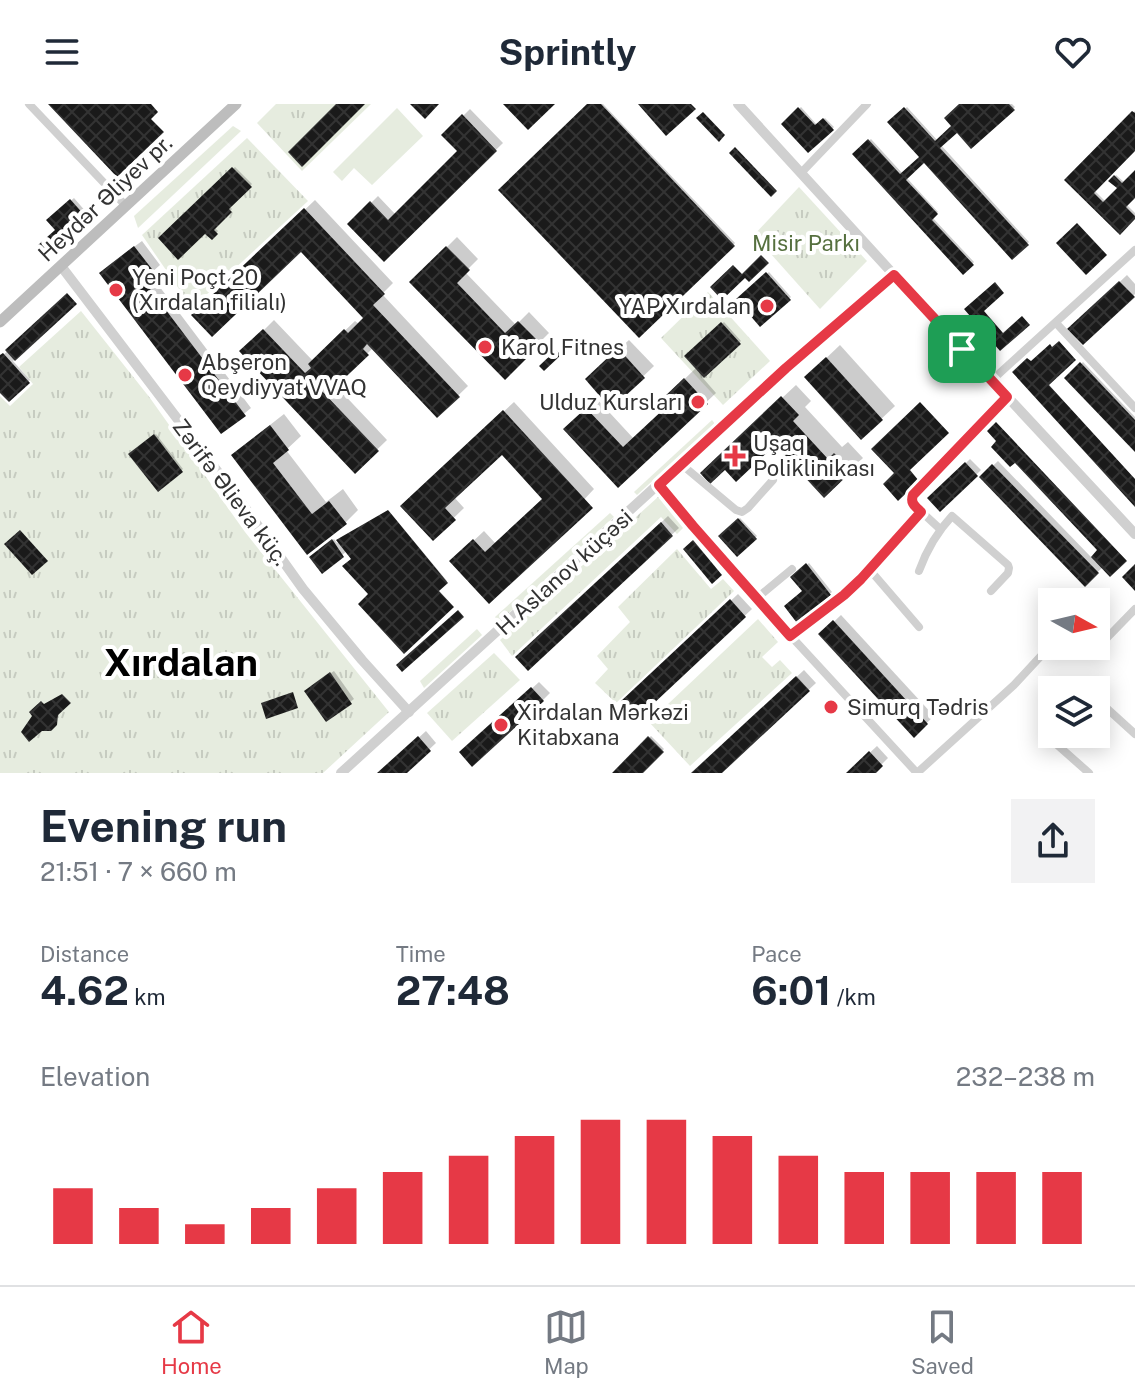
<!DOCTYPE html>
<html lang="en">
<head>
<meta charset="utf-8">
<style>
	:root { --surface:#fff; --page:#f2f2f3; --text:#1f2937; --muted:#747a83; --line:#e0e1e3; --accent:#e63946 }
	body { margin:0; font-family:"Public Sans",sans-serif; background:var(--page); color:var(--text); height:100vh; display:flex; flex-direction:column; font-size:30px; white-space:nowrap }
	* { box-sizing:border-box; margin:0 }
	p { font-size:26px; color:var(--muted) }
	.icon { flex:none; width:44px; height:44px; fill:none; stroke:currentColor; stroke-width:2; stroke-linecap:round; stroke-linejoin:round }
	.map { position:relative; height:669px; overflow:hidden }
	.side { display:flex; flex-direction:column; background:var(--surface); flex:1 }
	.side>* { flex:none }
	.needle { width:52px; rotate:98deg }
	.fabs { position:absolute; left:1038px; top:484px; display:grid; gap:16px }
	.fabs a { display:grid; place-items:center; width:72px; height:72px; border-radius:0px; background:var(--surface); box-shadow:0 4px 20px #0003; font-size:40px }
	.pin { position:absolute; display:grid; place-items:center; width:68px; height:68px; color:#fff; margin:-34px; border-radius:16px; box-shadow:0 4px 12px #0006 }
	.round { display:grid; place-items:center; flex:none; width:84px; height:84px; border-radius:0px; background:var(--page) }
	.overview { display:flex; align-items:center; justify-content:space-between; height:136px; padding:0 40px }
	h1 { font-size:44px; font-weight:700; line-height:60px }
	.metrics { display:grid; grid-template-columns:repeat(3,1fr); gap:12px; height:136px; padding:8px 40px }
	.metrics div { display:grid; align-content:center }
	.metrics b { font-size:40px; font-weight:700 }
	.metrics small { font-size:22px; font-weight:400 }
	.metrics p { font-size:22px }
	.chart { height:224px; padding:16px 40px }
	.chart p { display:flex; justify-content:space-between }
	.chart svg { width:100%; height:144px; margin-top:8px; stroke:var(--accent); stroke-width:6 }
	header { display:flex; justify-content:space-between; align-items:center; height:104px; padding:0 40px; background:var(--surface); font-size:36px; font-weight:700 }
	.tab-bar { display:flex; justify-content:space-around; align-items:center; height:112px; border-top:2px solid var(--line); background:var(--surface); font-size:22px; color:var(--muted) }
	.tab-bar a { display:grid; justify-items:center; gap:4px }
	.tab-bar .current { color:var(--accent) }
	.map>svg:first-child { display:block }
	.green { fill:#e6ecdf }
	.park { fill:url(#park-tufts) }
	.shadow { fill:#0003 }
	.building { fill:url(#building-cross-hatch) }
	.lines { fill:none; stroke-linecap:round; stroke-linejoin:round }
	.minor { stroke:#d0d0d0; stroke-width:8 }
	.tertiary { stroke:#d0d0d0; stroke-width:10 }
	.secondary { stroke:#bdbdbd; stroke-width:11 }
	.route-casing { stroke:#fff; stroke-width:16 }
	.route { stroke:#e63946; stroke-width:10 }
	.poi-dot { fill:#e63946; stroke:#fff; stroke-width:3 }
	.labels { text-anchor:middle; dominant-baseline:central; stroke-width:8; stroke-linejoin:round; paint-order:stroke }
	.street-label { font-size:22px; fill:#333; stroke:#fff }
	.park-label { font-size:22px; fill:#56703f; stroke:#fff }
	.poi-label { font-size:22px; fill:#333; stroke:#fff; text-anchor:start }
	.town-label { font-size:38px; font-weight:bold; fill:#000; stroke:#fff }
</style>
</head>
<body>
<header><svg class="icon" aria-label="menu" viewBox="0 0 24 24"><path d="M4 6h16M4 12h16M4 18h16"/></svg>Sprintly<svg class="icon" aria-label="heart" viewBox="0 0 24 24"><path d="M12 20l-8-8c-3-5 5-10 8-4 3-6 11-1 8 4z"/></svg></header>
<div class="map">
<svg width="1135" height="669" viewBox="0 0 1135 669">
	<defs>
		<pattern id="park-tufts" width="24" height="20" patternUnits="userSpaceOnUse" patternTransform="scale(2)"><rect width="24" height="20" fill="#e6ecdf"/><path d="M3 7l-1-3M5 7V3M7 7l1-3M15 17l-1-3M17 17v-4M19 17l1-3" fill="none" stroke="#c6cbc0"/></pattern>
		<pattern id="building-cross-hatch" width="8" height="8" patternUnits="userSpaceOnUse" patternTransform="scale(2)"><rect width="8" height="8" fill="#1a1a1a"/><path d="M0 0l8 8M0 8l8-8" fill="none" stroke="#333"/></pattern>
	</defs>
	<rect width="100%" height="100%" fill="#fff"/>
	<g class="green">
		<polygon points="397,4 423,32 372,81 354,64 342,77 333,68"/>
		<polygon points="233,22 241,27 138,124 134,112"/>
		<polygon points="477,525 482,531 424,584 420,577"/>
	</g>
	<g class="park">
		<polygon points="276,0 371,0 302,67 257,19"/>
		<polygon points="247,34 308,97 192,204 142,131"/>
		<polygon points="799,83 867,157 820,205 754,131"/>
		<polygon points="708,188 770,257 723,301 661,234"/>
		<polygon points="81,207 150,294 245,428 389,608 323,669 0,669 0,292 10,302 33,280 19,263"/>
		<polygon points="712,316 715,320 637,391 634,388"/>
		<polygon points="658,393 683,424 677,430 661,413 512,552 500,536"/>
		<polygon points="610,409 614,413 499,518 495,513"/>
		<polygon points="677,445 711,485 723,475 734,487 616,599 595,579 608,565 597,552 630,518 618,503"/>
		<polygon points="758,515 778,538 762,553 772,563 780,556 792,569 690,662 649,618"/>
		<polygon points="494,549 520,576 452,637 427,609"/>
	</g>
	<g class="shadow">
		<polygon points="590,0 603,0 735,139 639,232"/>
		<polygon points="962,0 1012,0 1015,3 971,43 957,26 941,41 1029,138 1012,153 925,56 906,73 938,108 932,113 974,158 963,169 855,50 871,35 903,70 921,53 890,19 907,3 938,37 954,22"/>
		<polygon points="801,3 817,21 825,14 834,23 809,47 784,20"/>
		<polygon points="470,5 503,39 384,155 350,120 378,92 396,111 460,47 444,31"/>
		<polygon points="1135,7 1135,44 1094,86 1106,98 1119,84 1111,77 1116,71 1125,79 1135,69 1135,92 1126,100 1135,109 1135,112 1120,128 1067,76"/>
		<polygon points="235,63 252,80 229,102 232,105 214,123 218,127 212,134 205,127 161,134"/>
		<polygon points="74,94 87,109 45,147 57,126 49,116"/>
		<polygon points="315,96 393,179 382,190 468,282 437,312 373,244 335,281 387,336 355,367 242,248 274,216 313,257 355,217 359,220 366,214 301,145 194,211"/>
		<polygon points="457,133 478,155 465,168 516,221 529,208 549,229 505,273 412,178"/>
		<polygon points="142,137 160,161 150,170 251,304 222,328 108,162"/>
		<polygon points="769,168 791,193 761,220 738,195"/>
		<polygon points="1127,171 1135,180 1135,190 1083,239 1070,225"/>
		<polygon points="68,191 75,199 13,257 30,276 9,296 0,286 0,254"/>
		<polygon points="724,218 741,237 702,273 716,289 618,382 566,325 597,295 634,335 670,301 664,295 697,263 687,252"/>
		<polygon points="629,236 654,262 612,302 597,265"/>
		<polygon points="840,241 895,302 862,333 820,260"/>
		<polygon points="1083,258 1135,313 1135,345 1067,274"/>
		<polygon points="796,281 811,297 805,303 842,343 848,338 863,354 824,391 775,338 702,369"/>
		<polygon points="514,298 594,385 489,497 452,457 484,427 496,440 545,395 502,348 454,393 464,404 433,434 412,392"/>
		<polygon points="284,310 301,332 286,346 326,398 343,385 358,406 345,419 308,448 234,352 247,339"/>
		<polygon points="156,330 183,365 158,385 131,351"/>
		<polygon points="999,337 1126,456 1103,463 1085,480 981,373 998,357 1091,453 1100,446"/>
		<polygon points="970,355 981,366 940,406 929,395"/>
		<polygon points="389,407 447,477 437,487 371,490 354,456 347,447 322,467 312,453 334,435 337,439"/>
		<polygon points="668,412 679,424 528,564 518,553"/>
		<polygon points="740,414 757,432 737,450 721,432"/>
		<polygon points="809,459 832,488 798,516 804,487 793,473"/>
		<polygon points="738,490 752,505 636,613 623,598"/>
		<polygon points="841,511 934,612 914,631 821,530"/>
		<polygon points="804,566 816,579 719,669 694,669"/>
		<polygon points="334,567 354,595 326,616 309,584"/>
		<polygon points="539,578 550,589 543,596 469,642"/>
		<polygon points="426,627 436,639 404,669 380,669"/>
		<polygon points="651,632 664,645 640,669 616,669"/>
		<polygon points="877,642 888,654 873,669 848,669"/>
	</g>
	<g class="building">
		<polygon points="48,0 151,0 158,8 151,15 164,28 117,73"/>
		<polygon points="336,0 365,0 302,63 288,48"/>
		<polygon points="410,0 439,0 425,15"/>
		<polygon points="503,0 555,0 528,26"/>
		<polygon points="587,0 601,0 735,142 639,234 498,86"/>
		<polygon points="638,0 691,0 696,5 666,32"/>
		<polygon points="959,0 1009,0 1015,6 971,45 957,29 940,44 1029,141 1012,156 924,59 906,76 938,110 932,116 974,161 963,171 852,50 868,35 900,70 919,53 887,18 904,3 935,37 951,22 944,14"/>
		<polygon points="798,3 815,21 823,14 834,26 808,49 781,20"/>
		<polygon points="1132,7 1135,9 1135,47 1094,89 1103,98 1117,84 1108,77 1114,71 1122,79 1135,66 1135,94 1126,103 1135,112 1135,115 1120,131 1064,76"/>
		<polygon points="703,8 725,31 719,38 696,14"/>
		<polygon points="462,10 497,47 384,158 347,120 370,97 388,116 457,47 441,31"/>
		<polygon points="735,43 777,87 771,93 729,49"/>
		<polygon points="232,63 252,83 229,105 232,108 214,126 218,130 212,136 205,130 178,156 158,134"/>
		<polygon points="70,95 86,113 44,150 37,142 55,126 46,116"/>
		<polygon points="304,104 385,190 373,201 460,293 437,314 367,240 363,245 369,251 332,286 326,280 320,285 379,347 355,370 239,247 263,225 305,269 311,264 308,260 344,225 348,229 363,214 301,148 212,233 191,211"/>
		<polygon points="1077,119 1107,151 1086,171 1056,139"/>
		<polygon points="134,142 155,169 144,177 246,312 221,330 99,169"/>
		<polygon points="446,142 470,166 457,179 505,229 518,217 541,240 505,276 409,178"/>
		<polygon points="761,151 769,159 749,178 745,174 722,196 710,183 733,161 742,170"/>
		<polygon points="766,168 791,196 760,223 736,195"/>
		<polygon points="1119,177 1135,193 1083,241 1067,225"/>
		<polygon points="995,178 1004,189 984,207 1003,229 1022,212 1030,221 1000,247 964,205"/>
		<polygon points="67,189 77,200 15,257 5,246"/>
		<polygon points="721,218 741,240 704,274 684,252"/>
		<polygon points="1059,237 1076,256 1049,281 1135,375 1135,403 1012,268 1027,254 1031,257 1050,240 1052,243"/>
		<polygon points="618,244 645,274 611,305 585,275"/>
		<polygon points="556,246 561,251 544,267 539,262"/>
		<polygon points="3,249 30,279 9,298 0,289 0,251"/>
		<polygon points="826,253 883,316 861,336 804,273"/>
		<polygon points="1080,258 1135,316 1135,348 1064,274"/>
		<polygon points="684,274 708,300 618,384 563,325 586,304 623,343 668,301 662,295"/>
		<polygon points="781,292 799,311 793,317 828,355 834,349 851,368 824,394 775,341 736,378 725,366 710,380 700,369"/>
		<polygon points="920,298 949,329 910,366 919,377 898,397 883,380 894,369 871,345"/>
		<polygon points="503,306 593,404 489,500 449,457 473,435 485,448 542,395 502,351 445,404 456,416 433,437 400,402"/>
		<polygon points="996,318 1127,457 1110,473 1091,453 1097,446 1015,359 1010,363 991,343 996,337 987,327"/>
		<polygon points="270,321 289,346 273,359 312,410 329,397 347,420 307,451 231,351"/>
		<polygon points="154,330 183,368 158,388 128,350"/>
		<polygon points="965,358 978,372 940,408 927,394"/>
		<polygon points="992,360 1099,469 1085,483 979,373"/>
		<polygon points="388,406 448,479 439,487 454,503 404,550 358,500 368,490 342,462 351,455 336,436"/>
		<polygon points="738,414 757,435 737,453 718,432"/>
		<polygon points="661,418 673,432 528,567 515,553"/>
		<polygon points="20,426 48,457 32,471 4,440"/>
		<polygon points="332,435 344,453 322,470 309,453"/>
		<polygon points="693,436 722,471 712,480 683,445"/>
		<polygon points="806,459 831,491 797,519 784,502 802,487 790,473"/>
		<polygon points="1135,460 1135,487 1122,473"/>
		<polygon points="730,495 746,513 636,616 620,598"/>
		<polygon points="458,506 464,513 402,568 396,561"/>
		<polygon points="833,516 928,620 914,634 818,530"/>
		<polygon points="330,568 352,600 326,618 304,587"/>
		<polygon points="796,572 810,587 722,669 691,669"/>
		<polygon points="531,583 544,597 472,663 459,648"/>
		<polygon points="293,588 298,604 266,615 261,599"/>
		<polygon points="62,590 71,599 58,611 57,621 51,627 42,627 29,638 21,628 32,612 29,608 41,597 44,600"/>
		<polygon points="418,632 431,647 407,669 377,669"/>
		<polygon points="648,632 664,648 643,669 612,669"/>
		<polygon points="869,647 883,662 876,669 846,669"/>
	</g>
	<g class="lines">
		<g class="minor">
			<polyline points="29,0 126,102"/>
			<polyline points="801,69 867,0"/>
			<polyline points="1056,219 1135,304"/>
			<polyline points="991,277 1135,146"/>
			<polyline points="681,360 736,406 742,408 748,404 773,376"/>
			<polyline points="659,381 765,504 917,669"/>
			<polyline points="940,425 913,400 911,396 913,391 1007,293"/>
			<polyline points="870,466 919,523"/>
			<path d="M919 467C927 445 937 428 952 412L1008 461 1009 464 1008 469 991 487"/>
			<polyline points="757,494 792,465"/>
			<polyline points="790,532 844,491 861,475 921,408"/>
			<polyline points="1101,540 1135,505"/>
			<polyline points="1102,600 1135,630"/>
			<polyline points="1054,638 1089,669"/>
			<polyline points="917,669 1014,581 1052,540"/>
		</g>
		<g class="tertiary">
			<polyline points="738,0 894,171 1135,430"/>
			<polyline points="61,162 243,401 303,485 362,556 409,608"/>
			<polyline points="341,669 786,264 894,171"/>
		</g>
		<polyline class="secondary" points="0,218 236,0"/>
	</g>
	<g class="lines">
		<defs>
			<path id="route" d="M894 171 1007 293 913 391C910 399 915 402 921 408L861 475 844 491 790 532 693 422 659 381 786 264Z"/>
		</defs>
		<use href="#route" class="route-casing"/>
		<use href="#route" class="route"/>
	</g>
	<g class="poi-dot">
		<circle cx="116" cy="186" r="8"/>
		<circle cx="767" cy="202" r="8"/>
		<circle cx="485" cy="243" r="8"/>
		<circle cx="185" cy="271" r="8"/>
		<circle cx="698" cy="298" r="8"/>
		<path d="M731 340h8v8h8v8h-8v8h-8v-8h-8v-8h8z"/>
		<circle cx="831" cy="603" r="8"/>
		<circle cx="501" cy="621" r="8"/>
	</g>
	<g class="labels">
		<g class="street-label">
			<text transform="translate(105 94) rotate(-43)">Heydər Əliyev pr.</text>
			<text transform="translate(231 388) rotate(53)">Zərifə Əlieva küç.</text>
			<text transform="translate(564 468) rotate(-42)">H.Aslanov küçəsi</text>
		</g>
		<g class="park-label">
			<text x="806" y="139">Misir Parkı</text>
		</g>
		<g class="poi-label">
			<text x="132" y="173">Yeni Poçt 20<tspan x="132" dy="25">(Xırdalan filialı)</tspan></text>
			<text x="751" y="202" text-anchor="end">YAP Xırdalan</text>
			<text x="501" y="243">Karol Fitnes</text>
			<text x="201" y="258">Abşeron<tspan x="201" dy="25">Qeydiyyat VVAQ</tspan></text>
			<text x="682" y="298" text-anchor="end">Ulduz Kursları</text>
			<text x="753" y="339">Uşaq<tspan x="753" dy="25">Poliklinikası</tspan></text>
			<text x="847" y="603">Simurq Tədris</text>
			<text x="517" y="608">Xirdalan Mərkəzi<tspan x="517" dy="25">Kitabxana</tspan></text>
		</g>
		<g class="town-label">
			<text x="181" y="558">Xırdalan</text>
		</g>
	</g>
</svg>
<div class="fabs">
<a><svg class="needle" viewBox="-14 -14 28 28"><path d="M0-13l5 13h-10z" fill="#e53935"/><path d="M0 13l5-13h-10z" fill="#747a83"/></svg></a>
<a><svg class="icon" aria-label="layers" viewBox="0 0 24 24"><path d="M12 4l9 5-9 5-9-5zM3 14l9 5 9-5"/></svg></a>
</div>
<div class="pin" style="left:962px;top:245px;background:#1e9e55"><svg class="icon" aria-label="arrive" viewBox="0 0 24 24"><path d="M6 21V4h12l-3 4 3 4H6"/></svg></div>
</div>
<section class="side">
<div class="overview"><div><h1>Evening run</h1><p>21:51 · 7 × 660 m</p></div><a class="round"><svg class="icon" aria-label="share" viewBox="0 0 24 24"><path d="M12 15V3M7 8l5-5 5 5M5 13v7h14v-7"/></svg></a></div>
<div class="metrics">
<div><p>Distance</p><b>4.62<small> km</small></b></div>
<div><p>Time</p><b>27:48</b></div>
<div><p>Pace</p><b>6:01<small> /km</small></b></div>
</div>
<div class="chart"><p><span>Elevation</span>232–238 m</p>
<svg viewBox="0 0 160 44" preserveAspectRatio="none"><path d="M5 44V27M15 44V33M25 44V38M35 44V33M45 44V27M55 44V22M65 44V17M75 44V11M85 44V6M95 44V6M105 44V11M115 44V17M125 44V22M135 44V22M145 44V22M155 44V22"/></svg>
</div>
</section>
<nav class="tab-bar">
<a class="current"><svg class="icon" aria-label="home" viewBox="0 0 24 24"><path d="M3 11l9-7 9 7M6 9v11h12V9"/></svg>Home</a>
<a><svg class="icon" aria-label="map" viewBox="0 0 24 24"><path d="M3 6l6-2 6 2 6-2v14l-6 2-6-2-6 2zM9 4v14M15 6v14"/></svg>Map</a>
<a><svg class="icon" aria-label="saved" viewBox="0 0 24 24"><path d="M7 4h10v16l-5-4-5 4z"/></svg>Saved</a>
</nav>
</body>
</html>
